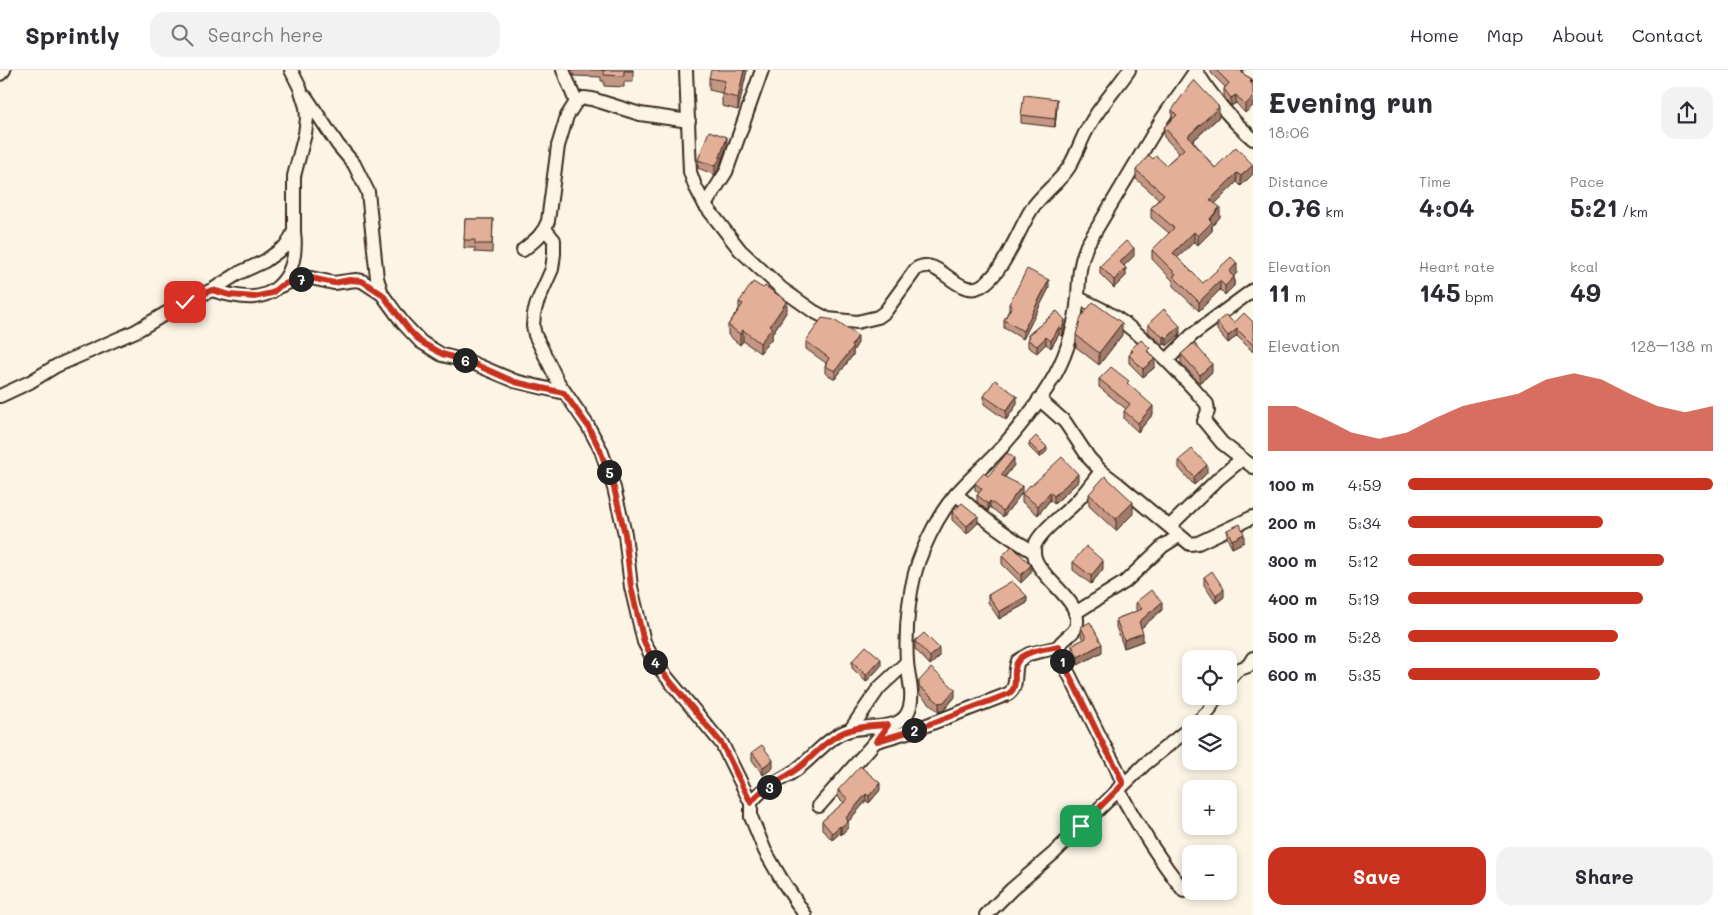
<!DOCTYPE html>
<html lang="en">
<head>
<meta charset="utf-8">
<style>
	:root { --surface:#fff; --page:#f2f2f3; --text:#2b2b33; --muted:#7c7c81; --line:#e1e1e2; --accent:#c8321e }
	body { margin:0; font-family:Mali,sans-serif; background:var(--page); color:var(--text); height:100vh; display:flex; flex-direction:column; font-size:19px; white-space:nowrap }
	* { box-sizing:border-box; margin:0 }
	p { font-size:16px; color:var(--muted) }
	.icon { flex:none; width:28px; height:28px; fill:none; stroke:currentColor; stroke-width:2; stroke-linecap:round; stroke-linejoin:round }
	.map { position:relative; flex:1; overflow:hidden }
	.panel { display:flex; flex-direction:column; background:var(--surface); width:475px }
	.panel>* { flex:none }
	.controls { position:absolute; left:1182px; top:580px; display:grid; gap:10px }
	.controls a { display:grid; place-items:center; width:55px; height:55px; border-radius:10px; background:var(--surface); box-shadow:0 2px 8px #0003; font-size:25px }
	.pin { position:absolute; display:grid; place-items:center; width:42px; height:42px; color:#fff; margin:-21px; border-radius:10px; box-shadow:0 2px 8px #0006 }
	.km { position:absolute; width:25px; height:25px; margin:-12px; border-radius:50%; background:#222; color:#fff; font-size:14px; line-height:25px; text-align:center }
	.round { display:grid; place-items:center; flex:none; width:52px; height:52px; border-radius:15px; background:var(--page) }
	.head { display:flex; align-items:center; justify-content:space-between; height:85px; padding:0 15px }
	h1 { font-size:28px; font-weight:800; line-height:38px }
	.stats { display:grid; grid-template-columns:repeat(3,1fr); gap:8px; height:85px; padding:5px 15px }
	.stats div { display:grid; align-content:center }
	.stats b { font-size:25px; font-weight:800 }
	.stats small { font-size:14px; font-weight:400 }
	.stats p { font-size:14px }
	.chart { height:140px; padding:10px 15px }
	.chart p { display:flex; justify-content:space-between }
	.chart svg { width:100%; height:90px; margin-top:5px; fill:var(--accent); opacity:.7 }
	.button { display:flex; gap:10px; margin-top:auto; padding:10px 15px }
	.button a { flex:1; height:58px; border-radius:15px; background:var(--accent); color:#fff; font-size:20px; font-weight:800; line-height:58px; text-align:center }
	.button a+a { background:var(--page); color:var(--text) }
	ul { padding:0 15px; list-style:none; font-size:16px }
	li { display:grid; grid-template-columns:80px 60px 1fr; align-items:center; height:38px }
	li i { height:12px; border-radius:6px; background:var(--accent) }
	header { display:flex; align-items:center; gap:30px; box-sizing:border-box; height:70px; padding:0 25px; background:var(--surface); border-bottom:1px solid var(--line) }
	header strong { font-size:24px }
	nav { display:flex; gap:28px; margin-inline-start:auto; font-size:18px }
	.search { width:350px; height:45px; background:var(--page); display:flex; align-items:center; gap:12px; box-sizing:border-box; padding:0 18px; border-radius:15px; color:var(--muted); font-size:19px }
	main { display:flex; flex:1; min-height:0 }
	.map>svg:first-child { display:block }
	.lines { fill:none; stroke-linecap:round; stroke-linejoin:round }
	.minor-casing { stroke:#3b2a1e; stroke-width:16 }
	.minor { stroke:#fcf5e5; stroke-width:12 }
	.wall { fill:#c49684; stroke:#3b2a1e }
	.shaded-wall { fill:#a07a6b; stroke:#3b2a1e }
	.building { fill:#e4af99; stroke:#3b2a1e }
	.route-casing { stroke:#fff; stroke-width:10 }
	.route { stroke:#c8321e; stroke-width:6 }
</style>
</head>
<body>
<header>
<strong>Sprintly</strong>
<div class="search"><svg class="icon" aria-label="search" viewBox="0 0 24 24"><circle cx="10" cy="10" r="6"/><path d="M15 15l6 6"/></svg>Search here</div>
<nav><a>Home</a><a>Map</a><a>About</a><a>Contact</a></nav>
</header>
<main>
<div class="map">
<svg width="1253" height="845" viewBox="0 0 1253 845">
	<rect width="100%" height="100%" fill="#fcf5e5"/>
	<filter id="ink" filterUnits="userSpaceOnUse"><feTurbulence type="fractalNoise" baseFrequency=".02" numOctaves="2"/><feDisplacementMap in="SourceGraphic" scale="10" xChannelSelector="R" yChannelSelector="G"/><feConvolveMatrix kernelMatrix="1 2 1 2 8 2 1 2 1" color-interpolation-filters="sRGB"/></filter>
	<g filter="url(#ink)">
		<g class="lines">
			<defs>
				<g id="minor">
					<polyline points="563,0 576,32"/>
					<path d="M686 0 690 102 695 116 705 135 740 180 782 219 813 241 828 249 857 252 878 247 885 242 916 199C938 184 957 229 981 216 1003 204 1018 161 1031 140 1041 124 1059 113 1069 97 1077 84 1081 69 1089 56 1100 36 1116 19 1129 0"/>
					<path d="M1196 1C1212 27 1230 49 1253 69"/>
					<polyline points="0,4 4,0"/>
					<polyline points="1249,6 1251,0"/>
					<polyline points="306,27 338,75 354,94 368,122 377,208 382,224 403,253 421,272 442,285 470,292 515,311 565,323"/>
					<polyline points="705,135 726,102 762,0"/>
					<polyline points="545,159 554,170 554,184 552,199 537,233 534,244 533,256 535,265 558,312 588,356 601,380 614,418 625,464 631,517 644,572 655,593 722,674 751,733 751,747 765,781 780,807 805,845"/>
					<path d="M523 180C534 171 543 165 548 151L558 76 567 46 576 32 584 28 592 29 640 44 689 51"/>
					<polyline points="280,216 292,211 311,208 334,213 356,210 362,211 382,224"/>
					<path d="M212 220C241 229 270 235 288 204 295 190 296 177 294 162"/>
					<path d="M1078 228C1087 232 1096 236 1105 241 1140 260 1181 304 1207 334L1208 341 1204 351 1222 373 1253 397"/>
					<polyline points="1167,290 1192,265 1253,220"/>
					<polyline points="0,326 30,312 56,296 136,261 185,232 212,220 239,203 265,191 287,175 294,161 294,106 305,64 307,48 306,37 300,18 291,0"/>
					<polyline points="1039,329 1065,352 1089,388 1101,401 1118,414 1190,474 1198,473 1253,447"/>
					<path d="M1101 401C1092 413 1084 424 1074 434 1063 445 1040 461 1035 475 1025 503 1086 528 1076 557 1074 563 1065 568 1060 574L1061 588 1104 675 1116 697 1123 714"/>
					<path d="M956 424C980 446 1006 466 1034 482"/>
					<polyline points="1170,456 1219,408 1242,389"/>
					<polyline points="1075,543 1125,512 1163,476 1179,466"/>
					<polyline points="1229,609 1237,600 1248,596 1253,588"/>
					<polyline points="1195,654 1209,641 1216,626"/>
					<polyline points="851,659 879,618 907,592"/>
					<path d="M877 671 914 660 1008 624C1019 617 1013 602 1018 591L1029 584 1059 577"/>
					<path d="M1118 719C1138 756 1158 788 1184 821"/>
					<path d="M751 733C761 717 782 710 796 700 814 687 828 666 850 660 867 655 897 661 907 644 916 629 908 607 907 592 905 558 909 511 923 480 931 461 943 438 958 422 972 406 989 392 1003 376 1022 354 1042 329 1056 303 1068 281 1076 251 1078 227 1079 206 1079 195 1087 175L1162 49 1196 0"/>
					<polyline points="819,736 881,665"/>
					<polyline points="986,845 1012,819 1054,783 1145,694 1191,657"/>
				</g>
			</defs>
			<use href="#minor" class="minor-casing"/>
			<use href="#minor" class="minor"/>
		</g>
		<g class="wall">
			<polygon points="571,0 633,0 633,12 624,12 624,17 604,16 604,11 601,11 601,7 574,6"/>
			<polygon points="747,0 738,40 722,36 722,23 709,20 709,8"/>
			<polygon points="1211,0 1241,0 1243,4 1252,9 1245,43 1236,33 1231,36 1224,27 1224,19 1225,17 1211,3"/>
			<polygon points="1057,37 1055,57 1021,53 1021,45"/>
			<polygon points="1172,40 1219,47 1193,71 1215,98 1253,104 1241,116 1237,112 1215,134 1220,147 1212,156 1212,161 1198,175 1194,172 1177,188 1203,213 1237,203 1234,206 1234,216 1225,225 1220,220 1199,241 1173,216 1173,211 1152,189 1152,180 1169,163 1151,148 1151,138 1159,129 1136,109 1136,100 1153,89 1166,95 1179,83 1164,67 1164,57 1172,50"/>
			<polygon points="727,75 719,98 715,105 698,98 698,90"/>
			<polygon points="465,149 493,149 492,183 475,182 475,178 464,178"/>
			<polygon points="1134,186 1124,196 1126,206 1114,218 1100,204 1100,196"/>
			<polygon points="1049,218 1023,269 1004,258 1004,250 1009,240 1009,234"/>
			<polygon points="739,232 787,241 772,264 772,268 760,283 743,271 740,275 728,265 728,255 739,239"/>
			<polygon points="1057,241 1065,257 1062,267 1059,264 1051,278 1046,274 1037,283 1028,277 1028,265"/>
			<polygon points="1217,252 1234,253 1253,252 1253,282 1237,266 1228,273 1217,260"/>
			<polygon points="1148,254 1180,264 1167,276 1165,274 1163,275 1148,262"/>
			<polygon points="1076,265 1122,265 1099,295 1076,277"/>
			<polygon points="806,271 858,273 853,281 853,285 835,309 825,303 825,296 826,293 806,279"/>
			<polygon points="1131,279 1150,284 1155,297 1143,307 1129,293 1129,285 1131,283"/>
			<polygon points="1181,284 1212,302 1200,313 1181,293"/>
			<polygon points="1099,309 1129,315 1153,344 1138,362 1124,349 1124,341 1126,339 1099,317"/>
			<polygon points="984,326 1017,334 1006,350 984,334"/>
			<polygon points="1029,373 1047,381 1040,388 1029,377"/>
			<polygon points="1179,390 1207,403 1194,415 1179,398"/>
			<polygon points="1014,395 1005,407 1022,423 1003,447 990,437 988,441 977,432 977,425 979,423 975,420 975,413 988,406"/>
			<polygon points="1078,412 1054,434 1050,430 1038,445 1022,432 1022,424 1031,416"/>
			<polygon points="1089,424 1133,444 1116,461 1089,436"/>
			<polygon points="952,442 978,453 967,464 952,450"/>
			<polygon points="1227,460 1244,472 1232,478 1227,468"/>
			<polygon points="1002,486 1031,503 1021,513 1002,494"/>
			<polygon points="1073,492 1103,499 1091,514 1073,500"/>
			<polygon points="1204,507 1224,527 1216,533 1204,515"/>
			<polygon points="988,525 1027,533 999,549 988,532"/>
			<polygon points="1136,532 1162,540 1141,558 1143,571 1124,578 1116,557 1116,549 1137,541 1136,540"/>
			<polygon points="1081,557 1102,582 1078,595 1072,584 1072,575 1083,570 1081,565"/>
			<polygon points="915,571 939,587 930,595 915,579"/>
			<polygon points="852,591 881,596 866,612 852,598"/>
			<polygon points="919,611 955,627 944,640 939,642 919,624"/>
			<polygon points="752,682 773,698 763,705 752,690"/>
			<polygon points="838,720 880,720 869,733 866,731 848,752 848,758 841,765 840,763 832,770 822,759 822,751 844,733 838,727"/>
		</g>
		<g class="shaded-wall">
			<polygon points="744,0 747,0 738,40 738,28"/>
			<polygon points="1236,25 1236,33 1231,36 1231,28"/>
			<polygon points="1253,27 1253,36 1245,43 1245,35"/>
			<polygon points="1057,29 1057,37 1055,57 1055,49"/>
			<polygon points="1219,37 1219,47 1188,75 1188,66"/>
			<polygon points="727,67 727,75 719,98 715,105 715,96"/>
			<polygon points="1253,95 1253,104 1241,116 1241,106"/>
			<polygon points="1237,103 1237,112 1210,139 1210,130"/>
			<polygon points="1220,137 1220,147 1212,156 1212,161 1198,175 1198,166"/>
			<polygon points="1194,162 1194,172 1173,192 1173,183"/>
			<polygon points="1134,178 1134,186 1120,200 1120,192"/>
			<polygon points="1237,193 1237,203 1229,211 1229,202"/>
			<polygon points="1126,198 1126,206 1114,218 1114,210"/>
			<polygon points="1234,207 1234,216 1225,225 1225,216"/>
			<polygon points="1049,210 1049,218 1023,269 1023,261"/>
			<polygon points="1220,211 1220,220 1199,241 1199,232"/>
			<polygon points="787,231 787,241 772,264 772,268 760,283 760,273 770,256"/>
			<polygon points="1065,250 1065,257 1062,267 1062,259"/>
			<polygon points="1122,253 1122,265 1099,295 1099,283"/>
			<polygon points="1180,256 1180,264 1167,276 1167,268"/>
			<polygon points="1059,257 1059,264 1051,278 1051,271"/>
			<polygon points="1237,259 1237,266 1228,273 1228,266"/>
			<polygon points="743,260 743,271 740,275 740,264"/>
			<polygon points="858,266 858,273 853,281 853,285 835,309 835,301"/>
			<polygon points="1165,266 1165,274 1163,275 1163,267"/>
			<polygon points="1046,267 1046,274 1037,283 1037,276"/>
			<polygon points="1155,289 1155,297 1143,307 1143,299"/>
			<polygon points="1212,294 1212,302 1200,313 1200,305"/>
			<polygon points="1017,326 1017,334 1006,350 1006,341"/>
			<polygon points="1153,336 1153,344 1138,362 1138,353"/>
			<polygon points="1047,377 1047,381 1040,388 1040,384"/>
			<polygon points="1014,388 1014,395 1001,412 1001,405"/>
			<polygon points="1207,395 1207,403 1194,415 1194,407"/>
			<polygon points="1078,404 1078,412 1054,434 1054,426"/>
			<polygon points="1022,416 1022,423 1003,447 1003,441"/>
			<polygon points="1050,422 1050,430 1038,445 1038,436"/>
			<polygon points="990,431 990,437 988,441 988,434"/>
			<polygon points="1133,432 1133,444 1116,461 1116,449"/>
			<polygon points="978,446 978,453 967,464 967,456"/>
			<polygon points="1244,464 1244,472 1232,478 1232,470"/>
			<polygon points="1103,491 1103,499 1091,514 1091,506"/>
			<polygon points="1031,495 1031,503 1021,513 1021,505"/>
			<polygon points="1224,519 1224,527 1216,533 1216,525"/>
			<polygon points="1027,526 1027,533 999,549 999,542"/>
			<polygon points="1162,532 1162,540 1139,560 1139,552"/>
			<polygon points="1143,563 1143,571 1124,578 1124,570"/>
			<polygon points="1102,574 1102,582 1078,595 1078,587"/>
			<polygon points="939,578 939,587 930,595 930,587"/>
			<polygon points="881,589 881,596 866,612 866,605"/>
			<polygon points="955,619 955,627 944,640 939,642 939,633"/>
			<polygon points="773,690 773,698 763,705 763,697"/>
			<polygon points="880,713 880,720 869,733 869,726"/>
			<polygon points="866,724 866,731 848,752 848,758 841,765 841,757 846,748"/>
			<polygon points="840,756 840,763 832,770 832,763"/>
		</g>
		<g class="building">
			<polygon points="601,0 633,0 633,1 624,1 624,6 604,5 604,0"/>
			<polygon points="711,0 744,0 738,28 722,24 725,11 709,8"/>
			<polygon points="1216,0 1241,0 1243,4 1252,9 1250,12 1253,15 1253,27 1245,35 1236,25 1231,28 1224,19 1229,13"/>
			<polygon points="1194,10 1219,37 1188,66 1215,98 1236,77 1253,95 1241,106 1237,103 1210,130 1220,137 1209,150 1212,152 1198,166 1194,162 1173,183 1203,213 1231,187 1237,193 1229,202 1234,207 1225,216 1220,211 1199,232 1173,206 1176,204 1152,180 1174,158 1151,138 1164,124 1136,100 1149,85 1153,89 1156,86 1166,95 1184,79 1164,57 1177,45 1172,40 1189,16"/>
			<polygon points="1024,25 1057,29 1055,49 1021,45"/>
			<polygon points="709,61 727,67 719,90 715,96 698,90"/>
			<polygon points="465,149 493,149 492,174 475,174 475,170 464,170"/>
			<polygon points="1126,171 1134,178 1120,192 1126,198 1114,210 1100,196"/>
			<polygon points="1027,199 1049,210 1023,261 1004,250 1012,236 1009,234"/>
			<polygon points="753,212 763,218 765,216 787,231 770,256 772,258 760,273 743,260 740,264 728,255 743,234 739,232"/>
			<polygon points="1093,232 1122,253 1099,283 1076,265 1081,247"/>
			<polygon points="1164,239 1180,256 1167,268 1165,266 1163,267 1148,254"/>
			<polygon points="1057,241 1065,250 1062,259 1059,257 1051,271 1046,267 1037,276 1028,270 1030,266 1028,265"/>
			<polygon points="1244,243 1253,252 1253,275 1237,259 1228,266 1217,252 1226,245 1234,253"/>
			<polygon points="822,248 834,250 858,266 851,276 853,277 835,301 825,296 829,288 806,271"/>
			<polygon points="1141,270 1150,278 1147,281 1155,289 1143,299 1129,285 1133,281 1131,279"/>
			<polygon points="1194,273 1212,294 1200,305 1181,284"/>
			<polygon points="1111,297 1129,311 1127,313 1153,336 1138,353 1124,341 1130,334 1099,309"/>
			<polygon points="995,310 1017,326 1006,341 984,326"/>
			<polygon points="1036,366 1047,377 1040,384 1029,373"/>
			<polygon points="1192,379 1207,395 1194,407 1179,390"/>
			<polygon points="1007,383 1014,388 1001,405 1022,416 1003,441 990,431 988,434 977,425 982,419 975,413 984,403 988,406"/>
			<polygon points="1062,387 1078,404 1054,426 1050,422 1038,436 1022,424 1030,415 1031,416"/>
			<polygon points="1105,406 1133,432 1116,449 1089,424"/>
			<polygon points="962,433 978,446 967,456 952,442"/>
			<polygon points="1240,454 1244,464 1232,470 1227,460"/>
			<polygon points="1012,476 1031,495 1021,505 1002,486"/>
			<polygon points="1086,476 1103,491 1091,506 1073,492"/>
			<polygon points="1212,501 1224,519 1216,525 1204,507"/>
			<polygon points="1012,511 1027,526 999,542 988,525"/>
			<polygon points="1151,520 1162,532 1139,552 1143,563 1124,570 1116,549 1142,539 1136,532"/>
			<polygon points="1090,552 1102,574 1078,587 1072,575 1086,568 1081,557"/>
			<polygon points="924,563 939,578 930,587 915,571"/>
			<polygon points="866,576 881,589 866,605 852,591"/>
			<polygon points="931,598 955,619 944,632 939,633 919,616 919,611"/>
			<polygon points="762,675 773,690 763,697 752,682"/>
			<polygon points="860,696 880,713 869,726 866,724 846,748 848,751 841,757 840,756 832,763 822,751 848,729 838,720"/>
		</g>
	</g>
	<g class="lines" filter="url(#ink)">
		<defs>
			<path id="route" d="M185 232 212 220 230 225 254 227 272 223 280 216 292 211 302 209 311 208 334 213 349 210 362 211 382 224 410 261 421 272 442 284 470 292 515 312 564 323 588 356 600 380 614 418 625 464 631 517 644 572 655 593 722 674 751 733C761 717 783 710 797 699 814 686 829 666 850 660 862 656 876 656 888 655L877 671 914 660 1008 624C1021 617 1010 602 1018 591 1026 580 1047 579 1059 576L1061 588 1104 676 1116 697 1123 714 1081 756"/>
		</defs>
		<use href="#route" class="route-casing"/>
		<use href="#route" class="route"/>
	</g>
</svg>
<div class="controls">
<a><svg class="icon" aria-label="locate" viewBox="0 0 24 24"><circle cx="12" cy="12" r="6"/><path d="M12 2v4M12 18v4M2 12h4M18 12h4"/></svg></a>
<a><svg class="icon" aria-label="layers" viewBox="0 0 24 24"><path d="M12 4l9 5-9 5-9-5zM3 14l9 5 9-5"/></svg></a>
<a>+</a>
<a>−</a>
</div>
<div class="pin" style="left:1081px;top:756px;background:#1e9e55"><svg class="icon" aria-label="arrive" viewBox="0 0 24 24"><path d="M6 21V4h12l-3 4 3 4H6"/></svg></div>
<div class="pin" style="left:185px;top:232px;background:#d93025"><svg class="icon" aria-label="check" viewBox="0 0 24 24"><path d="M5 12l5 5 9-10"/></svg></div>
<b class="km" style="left:1062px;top:591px">1</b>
<b class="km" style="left:914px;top:660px">2</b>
<b class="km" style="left:769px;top:717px">3</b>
<b class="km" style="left:655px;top:592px">4</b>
<b class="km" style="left:609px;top:402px">5</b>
<b class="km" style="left:465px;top:290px">6</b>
<b class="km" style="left:301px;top:209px">7</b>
</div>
<section class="panel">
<div class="head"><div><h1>Evening run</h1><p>18:06</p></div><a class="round"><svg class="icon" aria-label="share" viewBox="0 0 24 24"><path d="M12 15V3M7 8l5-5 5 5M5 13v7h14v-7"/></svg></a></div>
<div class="stats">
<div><p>Distance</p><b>0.76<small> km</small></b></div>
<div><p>Time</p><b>4:04</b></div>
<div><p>Pace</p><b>5:21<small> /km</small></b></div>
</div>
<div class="stats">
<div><p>Elevation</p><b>11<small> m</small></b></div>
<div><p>Heart rate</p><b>145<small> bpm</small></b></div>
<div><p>kcal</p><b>49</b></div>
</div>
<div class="chart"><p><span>Elevation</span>128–138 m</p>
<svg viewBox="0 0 160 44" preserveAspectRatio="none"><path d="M0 44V22L10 22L20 28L30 35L40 38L50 35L60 28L70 22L80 19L90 16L100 9L110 6L120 9L130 16L140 22L150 25L160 22V44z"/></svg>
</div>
<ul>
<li><b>100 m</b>4:59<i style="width:100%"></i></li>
<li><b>200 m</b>5:34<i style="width:64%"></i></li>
<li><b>300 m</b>5:12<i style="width:84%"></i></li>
<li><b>400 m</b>5:19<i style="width:77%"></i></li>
<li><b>500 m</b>5:28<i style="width:69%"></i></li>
<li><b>600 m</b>5:35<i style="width:63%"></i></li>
</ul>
<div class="button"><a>Save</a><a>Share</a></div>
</section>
</main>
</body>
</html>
